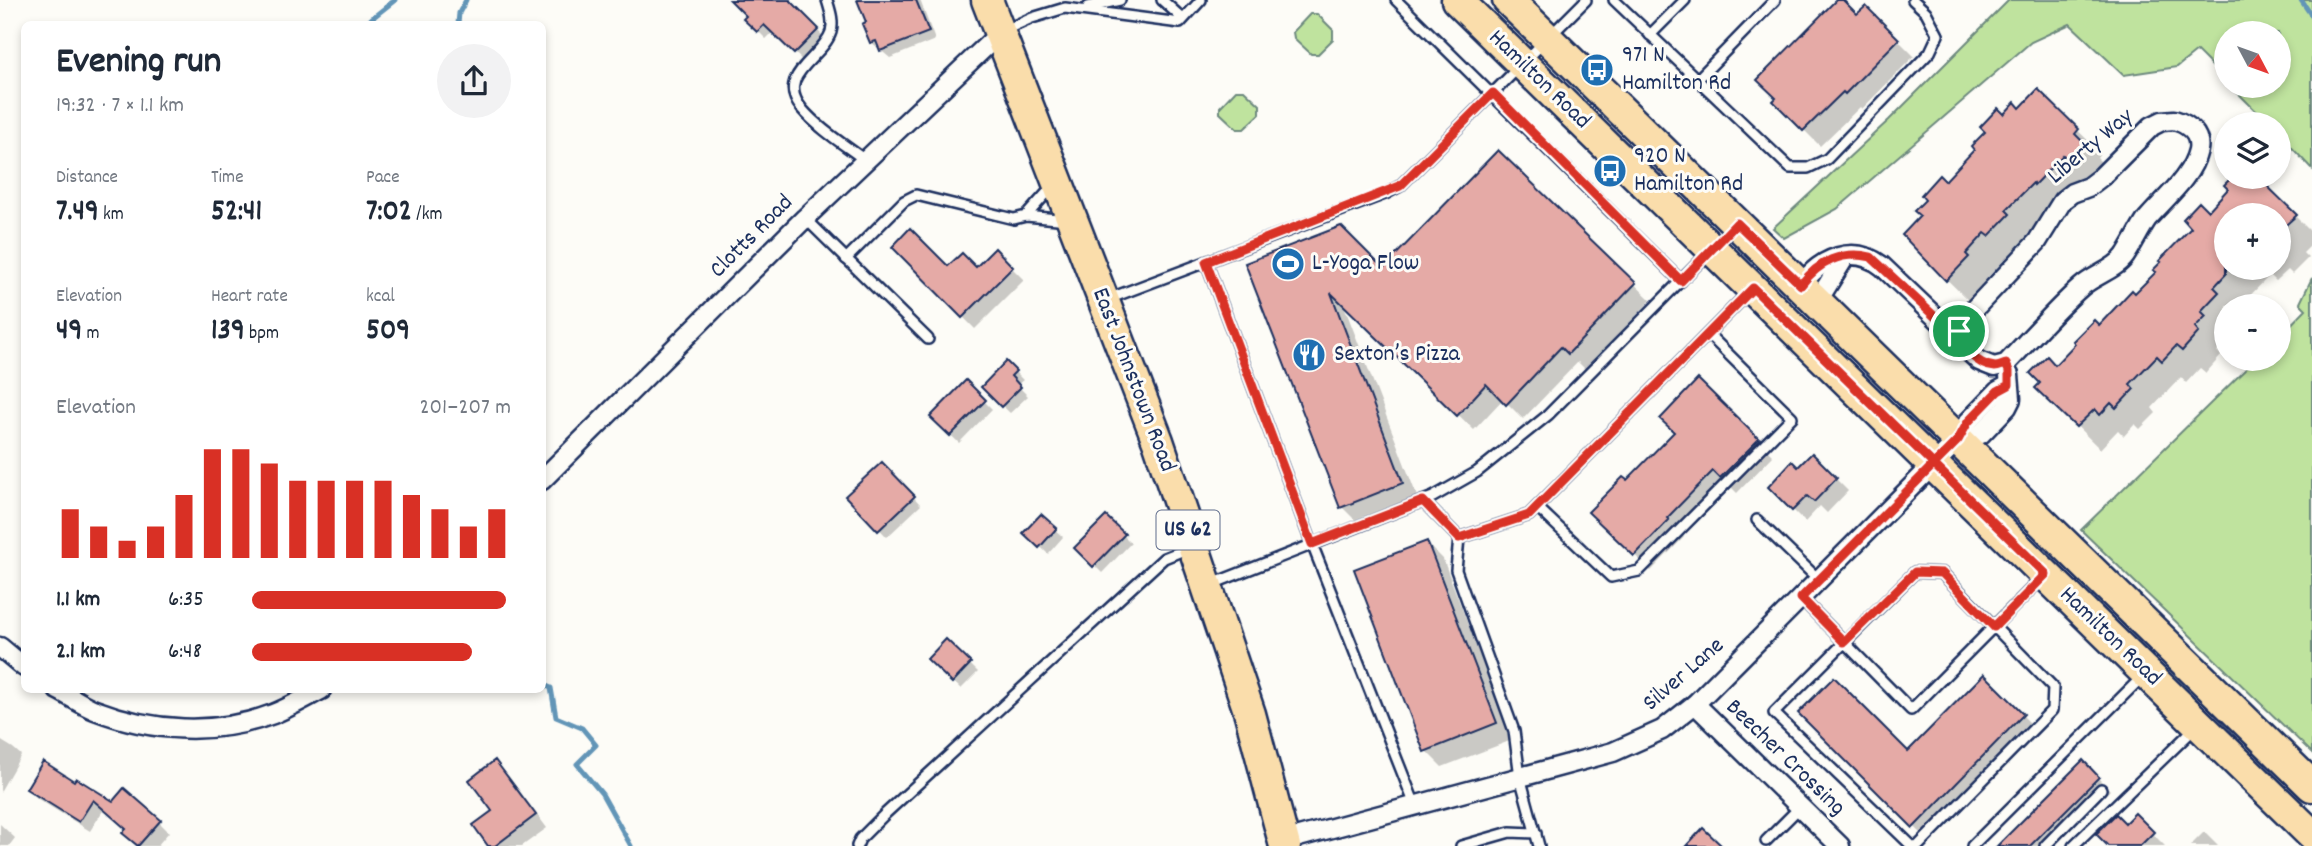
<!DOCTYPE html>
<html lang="en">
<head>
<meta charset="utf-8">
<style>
	:root { --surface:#fff; --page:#f2f2f3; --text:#1f2937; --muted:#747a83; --accent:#d93025 }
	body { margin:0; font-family:Dekko,sans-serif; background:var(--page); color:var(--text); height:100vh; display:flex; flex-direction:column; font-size:26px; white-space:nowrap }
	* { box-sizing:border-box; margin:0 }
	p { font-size:23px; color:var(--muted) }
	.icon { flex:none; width:38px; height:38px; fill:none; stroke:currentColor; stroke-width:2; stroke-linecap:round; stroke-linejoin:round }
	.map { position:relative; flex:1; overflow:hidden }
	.details { position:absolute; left:21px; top:21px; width:525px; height:672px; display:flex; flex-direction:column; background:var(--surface); border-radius:10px; box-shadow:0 4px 10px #0003 }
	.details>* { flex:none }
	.needle { width:46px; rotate:131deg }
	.controls { position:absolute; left:2214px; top:21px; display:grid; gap:14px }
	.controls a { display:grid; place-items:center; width:77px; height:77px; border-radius:50%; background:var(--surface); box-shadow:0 4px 10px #0003; font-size:35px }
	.pin { position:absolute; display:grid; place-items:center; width:60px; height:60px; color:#fff; margin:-30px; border:4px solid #fff; border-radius:50%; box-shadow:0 2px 7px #0007 }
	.round { display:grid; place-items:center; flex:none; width:74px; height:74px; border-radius:37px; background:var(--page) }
	.headline { display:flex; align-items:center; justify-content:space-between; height:119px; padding:0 35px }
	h1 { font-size:38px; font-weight:800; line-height:52px }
	.stats { display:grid; grid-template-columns:repeat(3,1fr); gap:10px; height:119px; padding:7px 35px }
	.stats div { display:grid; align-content:center }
	.stats b { font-size:30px; font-weight:800 }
	.stats small { font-size:19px; font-weight:400 }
	.stats p { font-size:19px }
	.chart { height:196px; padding:14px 35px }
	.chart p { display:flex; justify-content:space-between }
	.chart svg { width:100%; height:126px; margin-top:7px; stroke:var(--accent); stroke-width:6 }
	ul { padding:0 35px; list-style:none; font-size:23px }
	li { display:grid; grid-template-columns:112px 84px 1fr; align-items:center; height:52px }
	li i { height:18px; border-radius:9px; background:var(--accent) }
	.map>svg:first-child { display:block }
	.green { fill:#bfe39e; stroke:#6d897e; stroke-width:2 }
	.shadow { fill:#0003; fill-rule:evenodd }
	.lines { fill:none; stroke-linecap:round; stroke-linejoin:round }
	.stream { stroke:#6295b7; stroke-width:5 }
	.building { fill:#e5aaa6; stroke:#1b2f5e; stroke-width:2 }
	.service-casing { stroke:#1b2f5e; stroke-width:14 }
	.minor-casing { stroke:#1b2f5e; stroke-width:23 }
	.primary-casing { stroke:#1b2f5e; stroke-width:35 }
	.trunk-casing { stroke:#1b2f5e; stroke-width:35 }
	.service { stroke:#fdfcf7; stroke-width:9 }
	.minor { stroke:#fdfcf7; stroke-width:18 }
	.primary { stroke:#faddab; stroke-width:30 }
	.trunk { stroke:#faddab; stroke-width:30 }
	.route-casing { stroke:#fff; stroke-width:14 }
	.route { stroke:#d93025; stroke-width:9 }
	.labels { text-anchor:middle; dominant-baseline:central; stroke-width:6; stroke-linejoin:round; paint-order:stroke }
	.shield { fill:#fdfcf7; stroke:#5f6c8c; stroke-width:2 }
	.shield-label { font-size:23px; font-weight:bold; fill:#1b2f5e }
	.poi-label { font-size:24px; fill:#1b2f5e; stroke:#fdfcf7; text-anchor:start }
	.street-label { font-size:24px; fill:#1b2f5e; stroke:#fdfcf7 }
</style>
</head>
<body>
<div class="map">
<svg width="2312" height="846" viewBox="0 0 2312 846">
	<rect width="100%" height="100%" fill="#fdfcf7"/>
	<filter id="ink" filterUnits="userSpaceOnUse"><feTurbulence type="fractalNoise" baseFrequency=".0143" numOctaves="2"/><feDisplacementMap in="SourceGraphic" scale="14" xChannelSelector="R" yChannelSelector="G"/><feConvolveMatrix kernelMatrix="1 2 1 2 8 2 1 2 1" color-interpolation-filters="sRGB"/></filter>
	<g filter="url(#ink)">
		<g class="green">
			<polygon points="2009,0 2312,0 2312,169 2279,134 2278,124 2269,124 2231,86 2278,86 2278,33 2226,33 2226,80 2197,51 2177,67 2124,75 2070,24 2031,42 1837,209 1784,238 1773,228 1889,120"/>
			<polygon points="1310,14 1317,14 1333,30 1333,39 1318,54 1311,54 1294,38 1293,32"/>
			<polygon points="1236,90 1244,90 1260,105 1260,114 1244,129 1237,129 1220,113 1220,107"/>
			<polygon points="2312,278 2312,753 2081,530 2256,359 2278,359 2279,337 2306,309 2300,303"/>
		</g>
		<g class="shadow">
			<polygon points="732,0 787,0 825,38 803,61 773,32 766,39 746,19 748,16"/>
			<polygon points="859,0 920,0 935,40 890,58 871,42 868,24"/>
			<polygon points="1839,0 1857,17 1866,8 1914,56 1862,109 1860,107 1820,146 1775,101"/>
			<polygon points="2038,92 2101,153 2097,158 2106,167 2057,205 2028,234 2031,238 2013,258 2009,255 1987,278 1990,281 1970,302 1935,268 1923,217 1945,183 2004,116 2020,110"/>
			<polygon points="1498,152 1651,300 1585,369 1578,362 1523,419 1503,399 1474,430 1343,303 1418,499 1358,523 1342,507 1247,264 1383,270"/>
			<path d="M2237 177H2256L2312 233V244L2303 253 2308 258 2292 274 2288 270 2276 281 2270 275 2240 306H2226V331L2222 335 2226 341 2217 351 2221 356 2206 373 2200 368 2186 383 2181 377 2152 408 2156 413 2140 429 2135 424 2124 436 2118 430 2100 449 2037 387 2055 367 2135 296 2230 189 2228 186ZM2226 215H2278V268H2226Z"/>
			<polygon points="894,247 948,269 976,269 995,251 1024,280 975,329"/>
			<polygon points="1006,363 1023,380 1017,385 1028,396 1010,413 983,387"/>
			<polygon points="1698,382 1773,456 1737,493 1730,486 1682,535 1684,537 1651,571 1591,512 1627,483 1676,432"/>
			<polygon points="966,383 992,409 959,443 932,417"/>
			<polygon points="1812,455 1848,491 1827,513 1820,506 1805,522 1770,487 1798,469"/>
			<polygon points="882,464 921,505 887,537 848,496"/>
			<polygon points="1041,517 1063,537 1048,554 1026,533"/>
			<polygon points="1106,518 1131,543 1102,573 1077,548"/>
			<polygon points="1427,543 1443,559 1512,740 1442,767 1426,751"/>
			<polygon points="946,641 978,672 961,689 929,659"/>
			<polygon points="1984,677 2039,732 1930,842 1800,713 1908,753"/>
			<polygon points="0,740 13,748 21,755 0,792"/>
			<polygon points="495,762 507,774 547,828 522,846 490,846 495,811"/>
			<polygon points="2083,763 2110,790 2053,846 1999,846"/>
			<polygon points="75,783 114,803 159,822 169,832 157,846 138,846 124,833 127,829 104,809 90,831 38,799 28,789"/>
			<polygon points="2135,816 2165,846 2111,846"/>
			<polygon points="0,824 15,838 9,846 0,846"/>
			<polygon points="2204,832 2218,846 2190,846"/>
		</g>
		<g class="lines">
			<g class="stream">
				<polyline points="2301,0 2312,16"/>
				<polyline points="367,24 371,19 395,0"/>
				<polyline points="458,24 459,13 466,0"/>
				<polyline points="542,684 551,688 556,717 582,728 596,745 577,764 602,794 631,846"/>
			</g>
		</g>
		<g class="building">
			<polygon points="730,0 790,0 819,29 794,54 764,25 757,32 743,19 746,16"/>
			<polygon points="857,0 916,0 929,32 880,51 876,41 870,43 862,24 866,22"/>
			<polygon points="1836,0 1843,0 1857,14 1866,6 1899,39 1845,94 1843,92 1803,131 1773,101 1776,98 1757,80"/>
			<polygon points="2038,89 2079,129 2075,134 2084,143 2068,160 2063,155 2034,185 2033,183 2006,210 2010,214 1989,236 1985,233 1966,254 1969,257 1946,281 1902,235 1920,216 1914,211 1925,200 1921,195 1939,175 1945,181 1974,150 1971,146 1985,132 1980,127 1998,108 2004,114 2015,102 2020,108"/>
			<polygon points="1498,150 1636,283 1568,354 1561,347 1506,405 1486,384 1457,416 1331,293 1403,483 1340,508 1245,263 1341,226 1383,268"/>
			<polygon points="2232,177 2258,177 2297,215 2278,232 2278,215 2226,215 2226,274 2214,287 2219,292 2201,311 2206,316 2195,327 2199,332 2182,351 2176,346 2162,361 2157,356 2130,384 2134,389 2116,408 2111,403 2100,415 2095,409 2076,427 2035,388 2040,383 2030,373 2047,356 2055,365 2075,344 2073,341 2094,320 2099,325 2132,290 2135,293 2156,272 2153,270 2161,262 2159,261 2191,228 2183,219 2199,202 2208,211 2228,189 2224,185"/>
			<polygon points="910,228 948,266 962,253 976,267 995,248 1013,267 962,318 892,247"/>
			<polygon points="1006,361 1016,371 1011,376 1021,387 1001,407 981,387"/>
			<polygon points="1698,379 1759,439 1720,478 1713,471 1667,518 1669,520 1634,556 1588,512 1623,477 1627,480 1674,432 1660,419"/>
			<polygon points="966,380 986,400 950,436 930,417"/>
			<polygon points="1812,453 1837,478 1814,502 1807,496 1792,511 1768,487 1792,461 1798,467"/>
			<polygon points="882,462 915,496 878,531 845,496"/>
			<polygon points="1041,514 1057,528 1039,548 1023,533"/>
			<polygon points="1106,516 1125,534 1093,567 1074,548"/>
			<polygon points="1427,541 1497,723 1424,752 1354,569"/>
			<polygon points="946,639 971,663 952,683 927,659"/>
			<polygon points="1984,674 2024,714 1913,828 1798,713 1834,677 1908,751"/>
			<polygon points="495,760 536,815 495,846 488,846 473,825 492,811 469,780"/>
			<polygon points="2083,760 2099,777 2030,846 1997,846"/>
			<polygon points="43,761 74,781 76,778 113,801 124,788 161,820 138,846 122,833 126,829 93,800 79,822 26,789"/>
			<polygon points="2135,813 2154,832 2140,846 2108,846 2096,834 2116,814 2125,823"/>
			<polygon points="1703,828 1722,846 1686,846"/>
		</g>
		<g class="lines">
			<defs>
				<g id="service">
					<path d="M827 0C830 10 834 21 831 32 822 59 774 75 802 109 819 129 845 145 866 161"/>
					<polyline points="1162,0 1183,19"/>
					<polyline points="1396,0 1681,281"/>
					<polyline points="1614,0 1790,168 1808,168 1827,159 1930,52 1938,35 1926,12 1913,0"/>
					<polyline points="1088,7 1120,0"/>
					<polyline points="1005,30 1032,18 1065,8 1180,23 1201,0"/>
					<polyline points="1650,35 1685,0"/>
					<polyline points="1697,80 1775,0"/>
					<polyline points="1026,216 1053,186"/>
					<polyline points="805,218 928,339"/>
					<polyline points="846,259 904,201 916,195 1014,219 1026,216 1068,220"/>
					<polyline points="1206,262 1312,544 1415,805"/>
					<polyline points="1108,299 1385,194 1400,186 1586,0"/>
					<polyline points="1423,501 1459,538 1456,570 1514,731 1520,777 1539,846"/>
					<polyline points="1537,507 1611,577 1639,571 1792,417 1708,334"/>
					<polyline points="1757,520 1819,580"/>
					<polyline points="1459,538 1529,515 1749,292"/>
					<polyline points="1212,584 1433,497 1477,472 1548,415 1734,227"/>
					<polyline points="1801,598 1911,710 2042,578"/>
					<polyline points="1766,841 1800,807"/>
					<polyline points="857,846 860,839 886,813 1164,558 1189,548"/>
					<polyline points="1461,846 1510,832 1536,833"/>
					<polyline points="1912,846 1774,713 1915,572 1942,573 2053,687 2052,710 1918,846"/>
					<polyline points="1972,846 2142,677"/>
					<polyline points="2045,846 2101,789"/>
					<polyline points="2073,846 2195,728"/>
				</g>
				<g id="minor">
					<path d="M2174 120C2188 124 2201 134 2198 150 2192 177 2164 199 2147 219 2139 231 2133 244 2125 256 2115 270 2094 275 2081 287 2055 310 2031 338 2006 364L1994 367 1979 361 1964 347 1959 335 1961 323 2037 242 2063 200 2072 193 2088 187 2101 177 2152 126 2162 121Z"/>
					<path d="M1801 285C1821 258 1853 244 1882 266L1946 327 1959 331"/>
					<polyline points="1817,302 1845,257"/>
					<polyline points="1958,440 1981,434 2007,407 2011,399 2009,375"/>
					<polyline points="542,480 805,218 1000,33"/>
					<polyline points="0,647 24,667"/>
					<path d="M58 690C70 696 82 705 95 710 152 732 215 736 273 714 289 708 305 698 321 690"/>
					<polyline points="1695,704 1840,846"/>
					<polyline points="1284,841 1613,752 1662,730 1695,704 1933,465 1958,440 1968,422 1998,391 2009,385"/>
				</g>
				<g id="primary">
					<polyline points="1457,0 2312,835"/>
					<polyline points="1508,0 2312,786"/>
				</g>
				<polyline id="trunk" points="987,0 1158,441 1250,714 1285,846"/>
			</defs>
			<use href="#service" class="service-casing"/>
			<use href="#minor" class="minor-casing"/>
			<use href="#primary" class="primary-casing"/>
			<use href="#trunk" class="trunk-casing"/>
			<use href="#service" class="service"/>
			<use href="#minor" class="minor"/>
			<use href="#primary" class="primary"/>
			<use href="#trunk" class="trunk"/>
		</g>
	</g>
	<g class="lines" filter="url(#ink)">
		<defs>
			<path id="route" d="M1959 331 1946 327 1871 257C1842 250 1818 262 1801 285L1737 223 1681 281 1493 93 1400 186 1206 262 1312 544 1423 501 1459 538 1529 515 1753 288 2046 574 1994 627 1942 573 1915 572 1844 642 1801 598 1958 440 1968 422 1998 391 2009 385V371L2006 364C2002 365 1999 367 1995 367 1978 366 1959 346 1959 331"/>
		</defs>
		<use href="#route" class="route-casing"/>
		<use href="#route" class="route"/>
	</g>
	<defs>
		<symbol id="bus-disc" viewBox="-11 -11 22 22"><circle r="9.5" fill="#1f6fb2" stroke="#fdfcf7"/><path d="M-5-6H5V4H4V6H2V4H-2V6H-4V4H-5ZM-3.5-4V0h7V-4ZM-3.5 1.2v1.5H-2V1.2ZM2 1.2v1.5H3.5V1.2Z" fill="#fff"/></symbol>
		<symbol id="stadium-disc" viewBox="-11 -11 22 22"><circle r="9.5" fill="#1f6fb2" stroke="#fdfcf7"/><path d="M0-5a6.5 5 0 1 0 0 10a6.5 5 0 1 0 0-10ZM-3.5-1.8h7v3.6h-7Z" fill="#fff"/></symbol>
		<symbol id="restaurant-disc" viewBox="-11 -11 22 22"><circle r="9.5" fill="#1f6fb2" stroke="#fdfcf7"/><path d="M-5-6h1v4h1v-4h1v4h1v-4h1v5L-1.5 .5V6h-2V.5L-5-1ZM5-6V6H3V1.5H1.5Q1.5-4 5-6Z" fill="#fff"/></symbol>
	</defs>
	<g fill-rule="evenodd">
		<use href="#bus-disc" x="1578" y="51" width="38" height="38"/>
		<use href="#bus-disc" x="1591" y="152" width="38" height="38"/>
		<use href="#stadium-disc" x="1269" y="245" width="38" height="38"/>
		<use href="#restaurant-disc" x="1290" y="336" width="38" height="38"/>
	</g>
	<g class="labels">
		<rect class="shield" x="1156.5" y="510.5" width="63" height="39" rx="5"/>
		<g class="shield-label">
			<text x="1188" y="530">US 62</text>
		</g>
		<g class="poi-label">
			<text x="1622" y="56">971 N<tspan x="1622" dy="28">Hamilton Rd</tspan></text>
			<text x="1634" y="157">920 N<tspan x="1634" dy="28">Hamilton Rd</tspan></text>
			<text x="1312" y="264">L-Yoga Flow</text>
			<text x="1334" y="355">Sexton’s Pizza</text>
		</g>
		<g class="street-label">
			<text transform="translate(1539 80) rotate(44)">Hamilton Road</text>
			<text transform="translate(2091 147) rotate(-40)">Liberty Way</text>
			<text transform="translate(752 237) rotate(-45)">Clotts Road</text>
			<text transform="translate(1133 380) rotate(69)">East Johnstown Road</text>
			<text transform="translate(2110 637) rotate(44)">Hamilton Road</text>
			<text transform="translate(1684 675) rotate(-41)">Silver Lane</text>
			<text transform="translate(1785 758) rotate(44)">Beecher Crossing</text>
		</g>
	</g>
</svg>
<div class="controls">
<a><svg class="needle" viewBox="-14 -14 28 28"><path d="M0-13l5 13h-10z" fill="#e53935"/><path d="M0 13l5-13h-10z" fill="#747a83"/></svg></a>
<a><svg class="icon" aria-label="layers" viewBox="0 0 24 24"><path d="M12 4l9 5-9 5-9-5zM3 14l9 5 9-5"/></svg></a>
<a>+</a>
<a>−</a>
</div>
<div class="pin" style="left:1959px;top:331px;background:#1e9e55"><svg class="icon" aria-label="arrive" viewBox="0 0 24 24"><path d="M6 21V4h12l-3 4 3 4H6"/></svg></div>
<section class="details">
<div class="headline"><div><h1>Evening run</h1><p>19:32 · 7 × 1.1 km</p></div><a class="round"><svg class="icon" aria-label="share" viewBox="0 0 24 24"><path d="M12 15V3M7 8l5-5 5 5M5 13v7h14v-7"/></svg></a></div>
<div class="stats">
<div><p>Distance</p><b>7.49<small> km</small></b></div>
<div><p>Time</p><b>52:41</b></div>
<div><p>Pace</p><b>7:02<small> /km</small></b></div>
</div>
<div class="stats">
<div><p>Elevation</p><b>49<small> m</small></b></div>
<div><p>Heart rate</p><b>139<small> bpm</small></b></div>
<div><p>kcal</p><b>509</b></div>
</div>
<div class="chart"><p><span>Elevation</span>201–207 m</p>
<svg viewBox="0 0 160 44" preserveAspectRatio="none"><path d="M5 44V27M15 44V33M25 44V38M35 44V33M45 44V22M55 44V6M65 44V6M75 44V11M85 44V17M95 44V17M105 44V17M115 44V17M125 44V22M135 44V27M145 44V33M155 44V27"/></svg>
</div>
<ul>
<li><b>1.1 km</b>6:35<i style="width:98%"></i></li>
<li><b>2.1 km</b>6:48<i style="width:85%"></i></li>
</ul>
</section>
</div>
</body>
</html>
